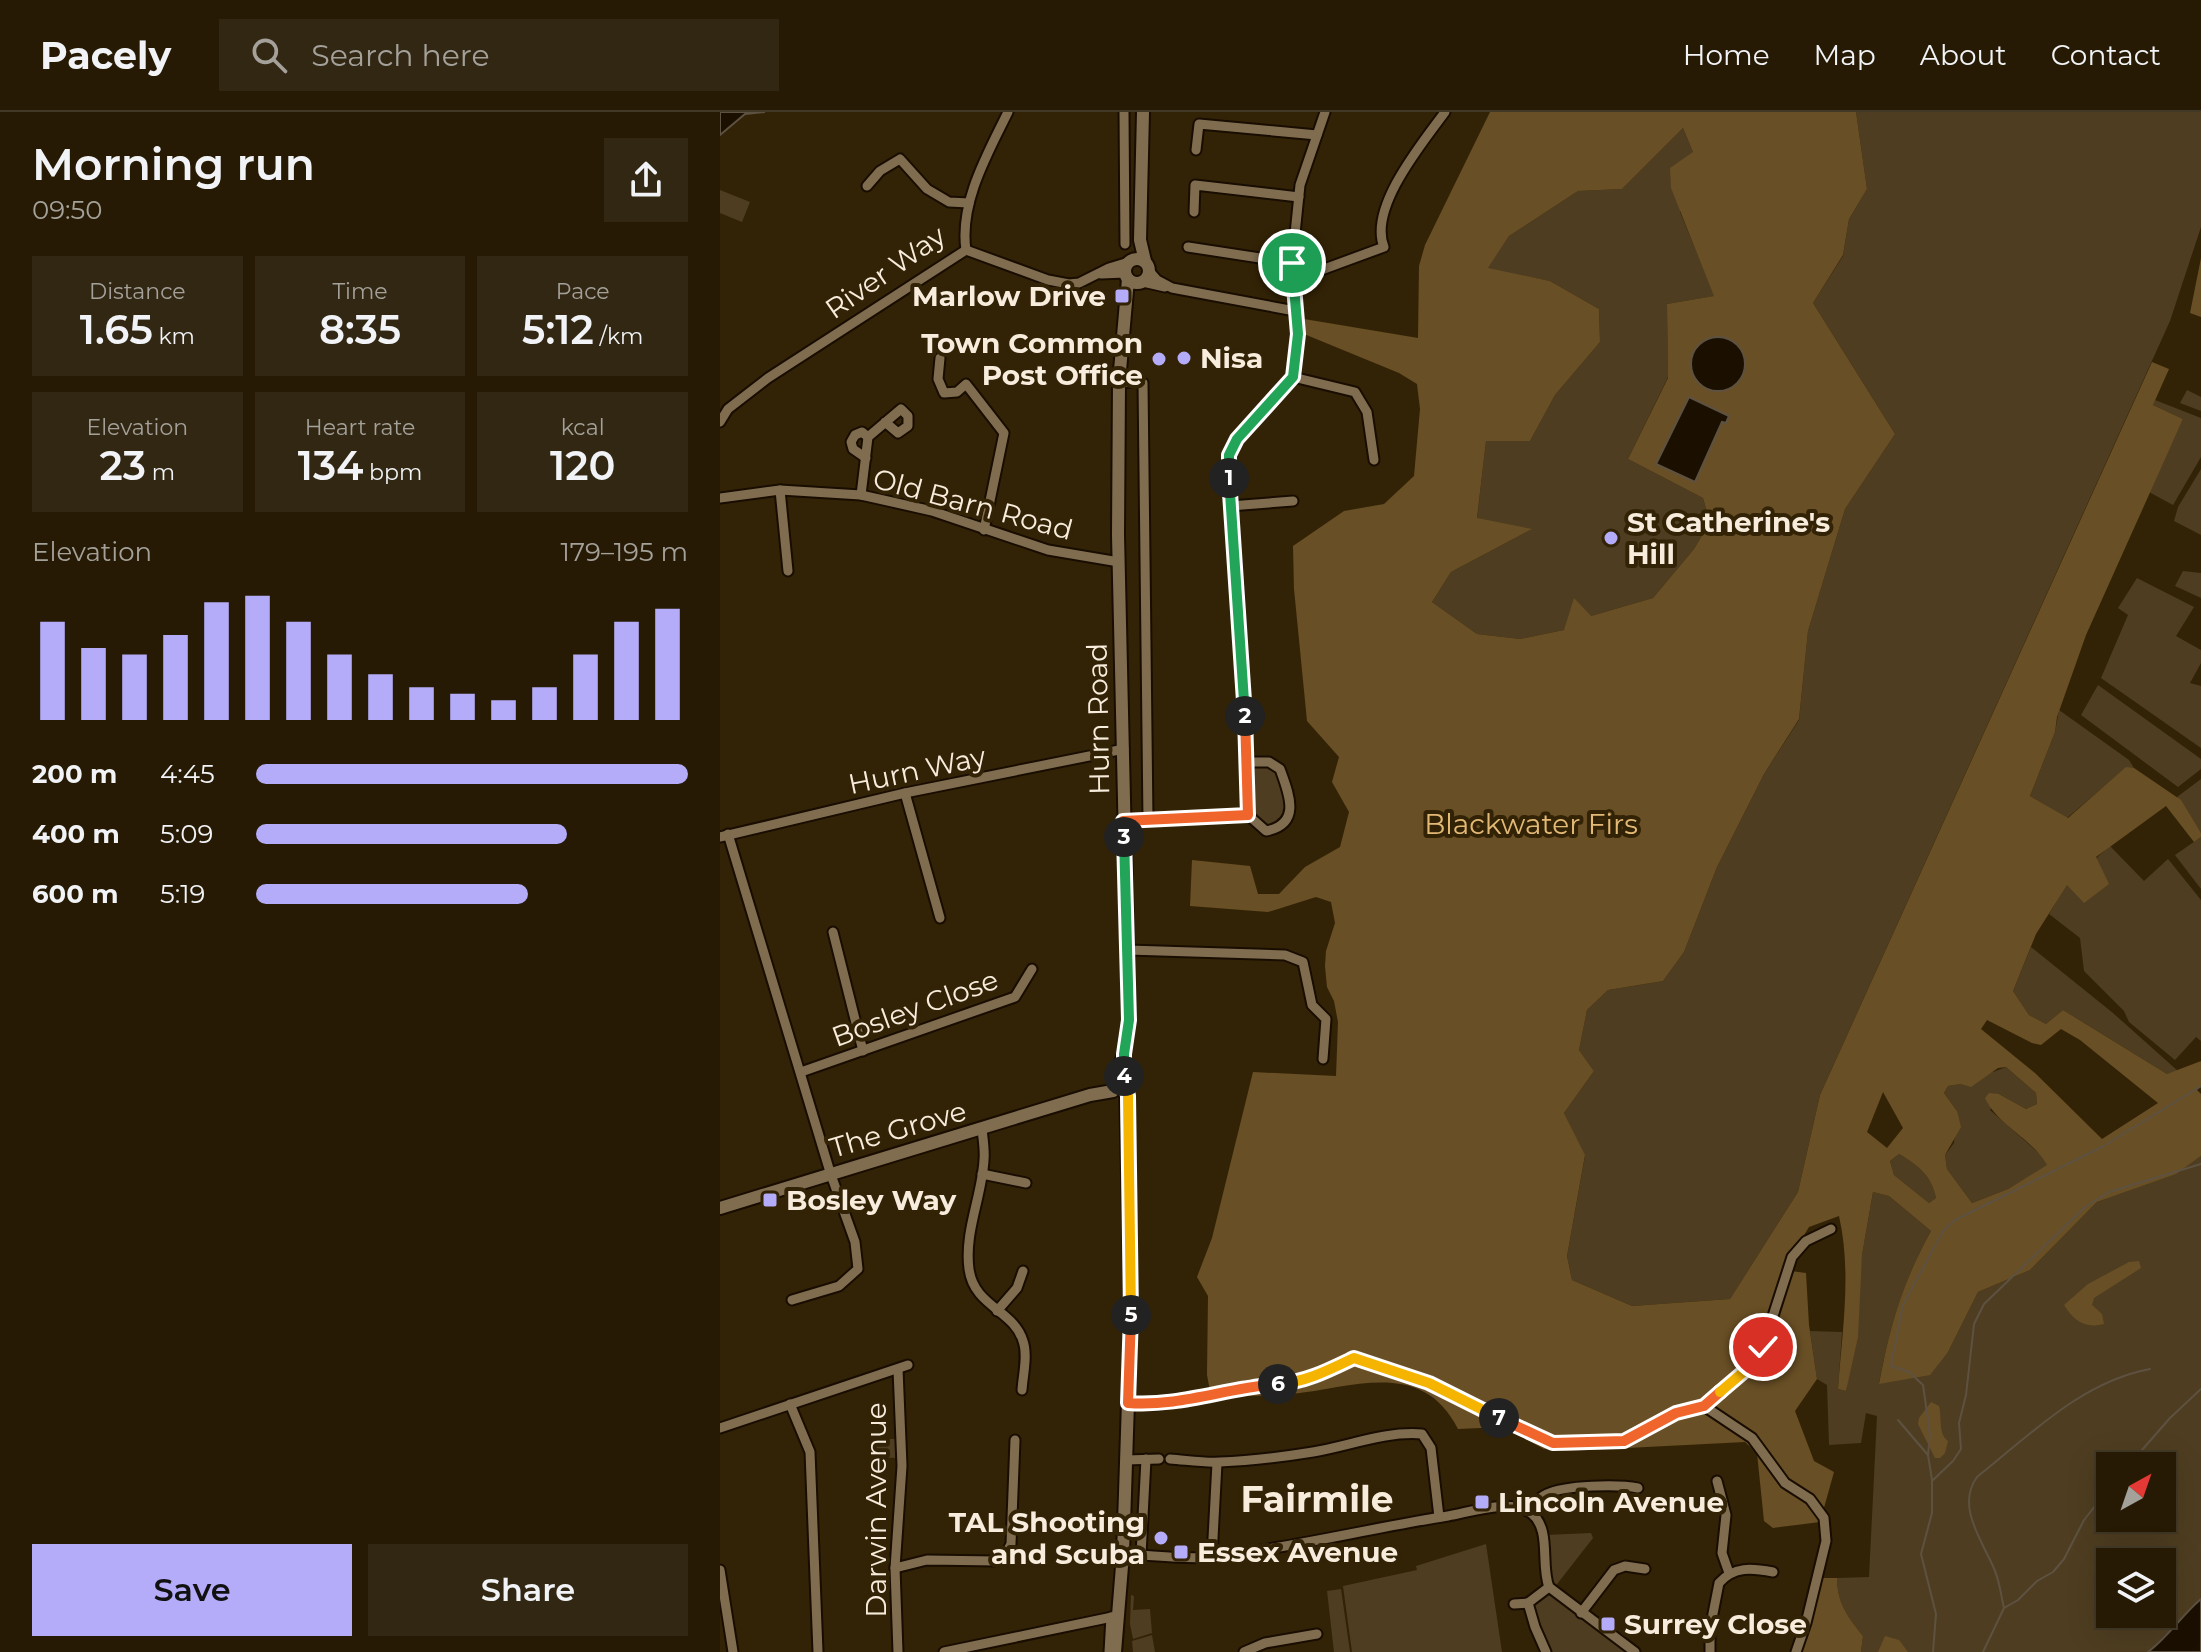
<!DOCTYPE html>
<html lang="en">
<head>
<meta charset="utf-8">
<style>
	:root { --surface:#261a04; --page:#322713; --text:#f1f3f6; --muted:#a4a19a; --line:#423826; --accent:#b4acf9 }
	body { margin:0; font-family:Montserrat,sans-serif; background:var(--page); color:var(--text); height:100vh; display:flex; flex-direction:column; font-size:30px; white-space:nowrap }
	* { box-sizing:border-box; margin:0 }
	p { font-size:26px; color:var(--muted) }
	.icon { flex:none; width:44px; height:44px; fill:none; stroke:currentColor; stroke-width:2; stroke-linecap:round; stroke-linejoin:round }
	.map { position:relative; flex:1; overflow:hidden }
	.sheet { display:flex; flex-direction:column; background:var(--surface); width:720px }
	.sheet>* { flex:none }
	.needle { width:52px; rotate:40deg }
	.controls { position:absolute; left:1376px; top:1340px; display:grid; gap:16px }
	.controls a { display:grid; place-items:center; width:80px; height:80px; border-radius:0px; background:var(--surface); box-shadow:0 8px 32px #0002,0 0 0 2px var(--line); font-size:40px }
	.pin { position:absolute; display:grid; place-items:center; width:68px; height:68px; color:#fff; margin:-34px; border:4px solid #fff; border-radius:50%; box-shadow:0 2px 8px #0007 }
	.km { position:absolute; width:40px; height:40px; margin:-20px; border-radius:50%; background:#222; color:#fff; font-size:22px; line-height:40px; text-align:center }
	.round { display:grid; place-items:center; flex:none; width:84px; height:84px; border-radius:0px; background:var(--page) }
	.summary { display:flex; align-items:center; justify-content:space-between; height:136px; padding:0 32px }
	h1 { font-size:44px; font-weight:600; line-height:60px }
	.metrics { display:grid; grid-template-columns:repeat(3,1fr); gap:12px; height:136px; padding:8px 32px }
	.metrics div { display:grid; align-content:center; border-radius:0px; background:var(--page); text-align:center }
	.metrics b { font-size:40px; font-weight:600 }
	.metrics small { font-size:22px; font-weight:400 }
	.metrics p { font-size:22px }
	.chart { height:224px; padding:16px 32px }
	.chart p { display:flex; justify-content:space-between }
	.chart svg { width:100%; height:144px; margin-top:8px; stroke:var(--accent); stroke-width:6 }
	.cta { display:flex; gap:16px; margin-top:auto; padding:16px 32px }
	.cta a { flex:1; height:92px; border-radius:0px; background:var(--accent); color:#111; font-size:32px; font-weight:600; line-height:92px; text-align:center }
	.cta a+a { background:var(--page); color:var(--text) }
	ul { padding:0 32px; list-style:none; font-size:26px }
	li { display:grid; grid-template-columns:128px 96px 1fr; align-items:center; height:60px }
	li i { height:20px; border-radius:10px; background:var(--accent) }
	header { display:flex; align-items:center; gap:48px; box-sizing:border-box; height:112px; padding:0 40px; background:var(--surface); border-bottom:2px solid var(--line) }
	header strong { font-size:38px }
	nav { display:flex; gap:44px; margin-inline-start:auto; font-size:28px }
	.search { width:560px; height:72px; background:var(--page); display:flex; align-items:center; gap:20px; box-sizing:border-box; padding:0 28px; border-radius:0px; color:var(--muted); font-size:30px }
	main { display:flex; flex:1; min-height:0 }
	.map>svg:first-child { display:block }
	.green { fill:#4e3d20; fill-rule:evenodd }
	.forest { fill:#694f25; fill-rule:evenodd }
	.water { fill:#1b0f00; stroke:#5d5242; stroke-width:2 }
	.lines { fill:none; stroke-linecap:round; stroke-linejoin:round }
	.stream { stroke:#5d5242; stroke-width:2 }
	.street-casing { stroke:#180d00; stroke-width:13 }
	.secondary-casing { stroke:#180d00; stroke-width:16 }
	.street { stroke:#806d50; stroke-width:9 }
	.secondary { stroke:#806d50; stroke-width:12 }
	.split-1-casing { stroke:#fff; stroke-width:16 }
	.split-2-casing { stroke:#fff; stroke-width:16 }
	.split-3-casing { stroke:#fff; stroke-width:16 }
	.split-4-casing { stroke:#fff; stroke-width:16 }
	.split-5-casing { stroke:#fff; stroke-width:16 }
	.split-6-casing { stroke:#fff; stroke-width:16 }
	.split-7-casing { stroke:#fff; stroke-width:16 }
	.split-8-casing { stroke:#fff; stroke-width:16 }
	.split-9-casing { stroke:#fff; stroke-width:16 }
	.split-1 { stroke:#22a559; stroke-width:10 }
	.split-2 { stroke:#22a559; stroke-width:10 }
	.split-3 { stroke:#f0652b; stroke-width:10 }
	.split-4 { stroke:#22a559; stroke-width:10 }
	.split-5 { stroke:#f5b400; stroke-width:10 }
	.split-6 { stroke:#f0652b; stroke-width:10 }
	.split-7 { stroke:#f5b400; stroke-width:10 }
	.split-8 { stroke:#f0652b; stroke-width:10 }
	.split-9 { stroke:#f5b400; stroke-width:10 }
	.poi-dot { fill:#b4acf9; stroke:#332306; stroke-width:3 }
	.labels { text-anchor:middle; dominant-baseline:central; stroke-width:8; stroke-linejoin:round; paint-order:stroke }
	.street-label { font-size:28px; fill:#f8eddd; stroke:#332306 }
	.poi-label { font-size:28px; font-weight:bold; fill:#f8eddd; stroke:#332306; text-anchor:start }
	.park-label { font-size:28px; fill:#e3b976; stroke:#332306 }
	.district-label { font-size:36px; font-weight:bold; fill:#f8eddd; stroke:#332306 }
</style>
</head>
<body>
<header>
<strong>Pacely</strong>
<div class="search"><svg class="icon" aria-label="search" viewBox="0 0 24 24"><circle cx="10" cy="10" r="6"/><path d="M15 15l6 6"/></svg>Search here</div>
<nav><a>Home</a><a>Map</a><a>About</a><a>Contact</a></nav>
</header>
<main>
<section class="sheet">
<div class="summary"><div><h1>Morning run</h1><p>09:50</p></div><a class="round"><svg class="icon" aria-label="share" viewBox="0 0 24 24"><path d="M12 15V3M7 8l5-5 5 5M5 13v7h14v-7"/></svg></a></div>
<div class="metrics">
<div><p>Distance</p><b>1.65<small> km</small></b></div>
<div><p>Time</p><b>8:35</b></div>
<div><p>Pace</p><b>5:12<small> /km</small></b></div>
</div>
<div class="metrics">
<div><p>Elevation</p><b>23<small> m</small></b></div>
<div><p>Heart rate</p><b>134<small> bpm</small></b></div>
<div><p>kcal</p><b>120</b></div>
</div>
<div class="chart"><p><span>Elevation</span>179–195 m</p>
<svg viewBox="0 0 160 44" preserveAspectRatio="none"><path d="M5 44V14M15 44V22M25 44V24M35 44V18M45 44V8M55 44V6M65 44V14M75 44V24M85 44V30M95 44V34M105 44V36M115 44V38M125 44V34M135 44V24M145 44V14M155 44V10"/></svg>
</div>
<ul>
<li><b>200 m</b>4:45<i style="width:100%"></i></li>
<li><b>400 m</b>5:09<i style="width:72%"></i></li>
<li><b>600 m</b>5:19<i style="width:63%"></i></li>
</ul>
<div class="cta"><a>Save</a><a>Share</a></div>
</section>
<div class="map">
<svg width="1481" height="1540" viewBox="0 0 1481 1540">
	<rect width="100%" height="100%" fill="#332306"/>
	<g class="green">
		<polygon points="1136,0 1481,0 1481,115 1450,209 1100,983 1078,1080 1010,1187 912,1194 852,1168 847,1144 865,1044 844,1001 874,959 859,938 867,898 888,878 943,869 964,840 997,755 1044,662 1079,608 1088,519 1125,397 1175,322 1093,191 1123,144 1129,107 1147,77"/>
		<polygon points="963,16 973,40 960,100 995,184 947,192 948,265 908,347 983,386 990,410 974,437 933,486 871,504 844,518 800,527 757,522 712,490 731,460 810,418 757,407 766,329 810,329 835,283 880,230 879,197 830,169 767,157 789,124 858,79 902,77"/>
		<polygon points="0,78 30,90 22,110 0,101"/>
		<polygon points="1467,278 1481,285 1481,299 1460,291"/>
		<polygon points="1435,288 1481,306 1481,345 1453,393 1429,380 1463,307 1433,293"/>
		<polygon points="1481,357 1481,423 1454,409 1458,395"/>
		<polygon points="1463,459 1481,461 1481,486 1455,474"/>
		<polygon points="1417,466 1474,495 1456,524 1481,538 1481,551 1470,571 1481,574 1481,636 1381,566 1408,503 1398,496"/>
		<polygon points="1378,573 1481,647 1481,657 1458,675 1361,603"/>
		<polygon points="1339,598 1409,648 1414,656 1406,656 1347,706 1310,684 1335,620"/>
		<polygon points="549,653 558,658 568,696 564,708 547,716 531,702 531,654"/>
		<polygon points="1481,667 1481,721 1457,685"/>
		<polygon points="1481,725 1481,777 1455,743"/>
		<polygon points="1390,734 1424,769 1448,747 1481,788 1481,929 1476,925 1455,948 1409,910 1404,899 1364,859 1360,826 1329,802 1347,772"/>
		<polygon points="1311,835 1393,901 1458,959 1447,962 1343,898 1326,912 1309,903 1293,879"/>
		<polygon points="1286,955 1316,981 1317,992 1306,997 1279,982 1270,998 1321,1043 1328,1053 1288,1077 1252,1091 1227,1057 1225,1043 1234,1031 1237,999 1224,981 1228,974 1241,972"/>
		<path d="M1179 1042C1198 1053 1212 1064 1216 1086L1209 1091 1174 1063 1170 1049Z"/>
		<path d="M1481 1044V1487L1428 1540H1141L1143 1524C1128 1505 1117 1491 1117 1466L1149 1465 1157 1304 1146 1301 1141 1331 1109 1333 1107 1273 1097 1267 1090 1219 1122 1220 1118 1277 1126 1279 1142 1143 1153 1080 1169 1084 1211 1119C1183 1170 1170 1214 1159 1271L1228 1240 1258 1180 1310 1158 1377 1090 1455 1062ZM1390 1354H1442V1406H1390ZM1390 1450H1442V1502H1390Z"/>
		<polygon points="156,1327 176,1327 175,1346 156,1345"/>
		<polygon points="871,1421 873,1426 834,1476 829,1465 825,1423"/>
		<polygon points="766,1432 782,1540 632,1540 623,1474 697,1458 696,1454"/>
		<polygon points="621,1477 630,1540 614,1540 607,1479"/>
		<polygon points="829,1480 908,1540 829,1540 812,1494"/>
		<polygon points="411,1483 414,1484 413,1498 430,1497 432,1521 413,1527 410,1512"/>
		<polygon points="432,1523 435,1540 413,1540 412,1529"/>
	</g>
	<g class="forest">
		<path d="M770 0H1136L1147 77 1129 107 1123 143 1093 191 1175 322 1125 397 1088 519 1079 607 1044 662 997 755 964 840 943 869 888 878 867 898 859 938 874 959 844 1001 865 1043 847 1144 852 1168 912 1194 1010 1187 1078 1080 1100 983 1432 250 1449 257 1433 293 1463 307 1366 523 1337 605 1335 620 1310 684 1348 706 1406 655 1414 656 1461 688 1481 721V725L1474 730 1446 694 1376 745 1389 772 1364 791 1347 773 1316 822 1293 879 1309 903 1326 912 1343 898 1447 962 1481 949V973L1477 978 1481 982V1044L1456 1062 1377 1090 1310 1158 1258 1180 1228 1240 1210 1263 1159 1272C1170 1213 1182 1172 1211 1119L1169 1084 1153 1080 1142 1143 1138 1225 1126 1279 1118 1277C1122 1220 1132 1161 1119 1104L1089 1115 1063 1158 1086 1161 1089 1213 1097 1267 1075 1299 1094 1349 1114 1360 1100 1410 1053 1416 1044 1409 1037 1341 1025 1330 848 1339 824 1337 783 1315 738 1317C702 1246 633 1276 572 1282 545 1284 518 1284 491 1284L487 1263 488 1184 477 1165 492 1126 533 960 616 964 618 910 614 889 607 875 605 854 606 839 615 811 611 790 596 785 548 800 470 794 472 748 530 754 538 782H559L585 755 620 735 629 700 612 670 619 645 587 609 574 477 573 434 624 399 664 392 694 364 700 297 697 272 679 261 584 222V207L698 226 699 154 705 133ZM963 16 973 40 950 56 951 76 994 184 947 192 948 266 908 347 983 386 990 410 974 437 933 486 871 504 854 486 844 518 800 527 757 522 712 490 731 460 812 417 757 406 766 329H810L835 283 880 230 879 197 830 169 768 156 789 124 858 79 902 77ZM1267 908 1312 931 1321 933 1341 917 1360 928 1438 991 1382 1027 1315 961 1261 917ZM1286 955 1316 981 1317 992 1306 997 1279 982 1269 981 1265 986C1278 1014 1312 1026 1327 1053L1288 1077 1252 1091 1227 1057 1225 1043 1241 1015 1237 999 1224 981 1228 974 1241 972 1251 975 1278 956ZM1163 980 1183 1016 1167 1036 1147 1020ZM1179 1042C1198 1053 1212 1064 1216 1086L1209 1091 1174 1063 1170 1049Z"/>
		<polygon points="1481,146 1481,205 1470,201"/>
		<path d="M1419 1149 1421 1156 1374 1186 1372 1193 1382 1202 1384 1212C1365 1217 1353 1208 1344 1193L1368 1172 1409 1150Z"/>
		<path d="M1211 1290 1219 1294C1222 1305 1218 1322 1228 1329L1225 1341 1220 1346H1215L1198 1312 1199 1306Z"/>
		<path d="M1102 1466H1117C1117 1491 1128 1505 1143 1524L1141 1540H1082Z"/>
		<polygon points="1165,1524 1179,1528 1188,1540 1158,1540"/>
	</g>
	<g class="water">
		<polygon points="0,0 45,0 25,2 0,23"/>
		<circle cx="998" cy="252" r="27"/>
		<polygon points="969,285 1009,304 1006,311 1002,310 975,370 936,352"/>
		<path d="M1481 1487V1540H1428C1448 1525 1462 1503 1481 1487Z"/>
	</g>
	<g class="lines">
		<g class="stream">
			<polyline points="1178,1308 1208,1343"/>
			<polyline points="1408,1354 1450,1306 1481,1277"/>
			<polyline points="1213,1368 1233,1349 1241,1337 1239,1311 1246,1283 1254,1212 1264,1192 1365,1095 1389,1080 1481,1052"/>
			<path d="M1284 1496C1281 1484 1280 1471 1275 1459 1264 1431 1235 1395 1257 1365 1310 1323 1361 1270 1430 1257"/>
			<polyline points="1213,1540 1216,1502 1201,1442 1212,1401 1212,1368 1208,1343 1210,1322 1203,1273 1189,1260 1171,1254 1183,1193 1223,1119 1235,1108 1382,1035 1481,974"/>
			<polyline points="1263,1540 1284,1496 1298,1488 1317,1469 1333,1460 1344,1447 1364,1408 1390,1375"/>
		</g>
		<defs>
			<g id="street">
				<polyline points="404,0 405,132"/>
				<polyline points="476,38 479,12 597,23"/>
				<polyline points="147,74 160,59 180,47 207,77 229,90 249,91"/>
				<polyline points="474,100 475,73 579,85"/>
				<polyline points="468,135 572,151"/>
				<polyline points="246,138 328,168 349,172 359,171 389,156 409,150"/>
				<path d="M246 138C239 91 268 41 288 0"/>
				<polyline points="430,160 437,168 452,176 575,199"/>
				<polyline points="381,162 405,161"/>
				<path d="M573 163 596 160 664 135C648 96 703 30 725 0"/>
				<polyline points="423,170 445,175"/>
				<polyline points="220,246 218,267 224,281 237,280 246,272 284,321 264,418"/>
				<polyline points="573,265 635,280 647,300 654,348"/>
				<polyline points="399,270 423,271 428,709"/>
				<polyline points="0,310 8,297 48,266 246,138"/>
				<polyline points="146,346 133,337 131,330 135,323 142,320 148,325"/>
				<polyline points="60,378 68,459"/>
				<polyline points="141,383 148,325 181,297 188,304 188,314 178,321 165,310"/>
				<polyline points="0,386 60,378 141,383 212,399 328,438 399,450"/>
				<polyline points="510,394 573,389"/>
				<path d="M528 650H549L560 657C569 682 582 712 546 719L528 703"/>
				<polyline points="185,681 220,806"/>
				<polyline points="403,709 528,703 528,650 518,472 508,351 517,327 573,265 578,222 572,151 580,73 605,0"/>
				<polyline points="8,722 110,1060 135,1130 138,1157 119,1174 72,1188"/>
				<polyline points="0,725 185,681 404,637"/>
				<polyline points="113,820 143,939"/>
				<polyline points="408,838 565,843 583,850 592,893 606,907 603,947"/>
				<polyline points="81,960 295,885 312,857"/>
				<path d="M262 1017C263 1027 265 1038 264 1048 262 1084 244 1120 249 1157 254 1195 294 1198 303 1229 308 1243 303 1263 302 1278"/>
				<polyline points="262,1062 306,1071"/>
				<polyline points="277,1199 297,1176 303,1159"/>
				<polyline points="178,1257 182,1354 175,1456 178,1540"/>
				<polyline points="408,1291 437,1293 530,1274 574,1271 595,1265 634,1246 709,1271 833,1331 904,1329 956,1301 984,1294 1027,1257 1043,1235 1072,1145 1086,1129 1111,1117"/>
				<polyline points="70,1292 90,1340 98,1540"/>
				<polyline points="984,1294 1032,1326 1065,1371 1090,1387 1104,1406 1106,1429 1086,1511 1076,1540"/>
				<polyline points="0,1316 188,1253"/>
				<path d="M450 1347C466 1348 483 1351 500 1350 530 1349 562 1345 593 1340 629 1334 665 1319 702 1322L711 1336 719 1405"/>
				<polyline points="406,1348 439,1347"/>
				<polyline points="997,1369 1006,1403 1002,1441 1009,1461"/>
				<path d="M807 1399C813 1393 819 1385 827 1382 845 1373 898 1372 918 1376"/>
				<path d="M403 1442C433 1443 465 1448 494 1445 571 1436 651 1416 728 1404 751 1400 790 1386 811 1401 832 1417 820 1453 829 1475L915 1540"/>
				<polyline points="421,1443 426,1347"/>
				<polyline points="492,1445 497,1351"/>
				<polyline points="175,1456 207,1448 276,1449 285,1443 291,1432 295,1328"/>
				<polyline points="0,1458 13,1540"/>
				<polyline points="794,1492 808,1491"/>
				<polyline points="861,1501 894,1458 905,1454 925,1457"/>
				<polyline points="224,1540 397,1504"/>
				<polyline points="389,1540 391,1505"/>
				<polyline points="524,1540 545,1531 597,1522"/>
				<polyline points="826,1540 815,1515 808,1491 829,1475"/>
				<path d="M990 1540V1517L999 1471C1014 1454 1032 1456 1053 1460"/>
			</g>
			<g id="secondary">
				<polyline points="423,0 420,128 425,149"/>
				<circle cx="417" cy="159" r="12"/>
				<polyline points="397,964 404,942 409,908 398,423 399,270 408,167"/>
				<polyline points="0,1096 370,983 393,979"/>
				<polyline points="395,1540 403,1442 411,1199 406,974"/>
			</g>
		</defs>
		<use href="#street" class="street-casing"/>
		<use href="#secondary" class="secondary-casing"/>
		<use href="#street" class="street"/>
		<use href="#secondary" class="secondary"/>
	</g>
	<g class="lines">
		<defs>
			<polyline id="split-1" points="509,366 509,343 517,327 573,265 578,222 572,151"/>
			<polyline id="split-2" points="509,366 525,604"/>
			<polyline id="split-3" points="404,725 403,709 528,703 525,604"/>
			<polyline id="split-4" points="404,725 409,908 404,942 404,964"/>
			<polyline id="split-5" points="404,964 408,984 411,1203"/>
			<path id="split-6" d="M411 1203 408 1291C459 1295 506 1276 558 1272"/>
			<path id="split-7" d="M558 1272C586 1270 609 1258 634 1246L709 1271 779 1306"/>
			<polyline id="split-8" points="779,1306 833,1331 904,1329 956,1301 984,1294 1000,1280"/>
			<polyline id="split-9" points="1000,1280 1027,1257 1043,1235"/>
		</defs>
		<use href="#split-1" class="split-1-casing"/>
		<use href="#split-2" class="split-2-casing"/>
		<use href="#split-3" class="split-3-casing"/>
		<use href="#split-4" class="split-4-casing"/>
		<use href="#split-5" class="split-5-casing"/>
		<use href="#split-6" class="split-6-casing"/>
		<use href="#split-7" class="split-7-casing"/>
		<use href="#split-8" class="split-8-casing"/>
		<use href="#split-9" class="split-9-casing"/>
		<use href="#split-1" class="split-1"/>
		<use href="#split-2" class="split-2"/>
		<use href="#split-3" class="split-3"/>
		<use href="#split-4" class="split-4"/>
		<use href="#split-5" class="split-5"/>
		<use href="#split-6" class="split-6"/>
		<use href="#split-7" class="split-7"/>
		<use href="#split-8" class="split-8"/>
		<use href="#split-9" class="split-9"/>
	</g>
	<g class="poi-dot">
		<rect x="394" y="176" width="16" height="16" rx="4"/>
		<circle cx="464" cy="246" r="8"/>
		<circle cx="439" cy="247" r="8"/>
		<circle cx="891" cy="426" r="8"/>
		<rect x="42" y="1080" width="16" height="16" rx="4"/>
		<rect x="754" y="1382" width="16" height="16" rx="4"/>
		<circle cx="441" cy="1426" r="8"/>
		<rect x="453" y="1432" width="16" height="16" rx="4"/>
		<rect x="880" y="1504" width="16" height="16" rx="4"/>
	</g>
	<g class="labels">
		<g class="street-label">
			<text transform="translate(165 160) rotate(-35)">River Way</text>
			<text transform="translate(253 392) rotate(15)">Old Barn Road</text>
			<text transform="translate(378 607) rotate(-91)">Hurn Road</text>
			<text transform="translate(197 658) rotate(-12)">Hurn Way</text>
			<text transform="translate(195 896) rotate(-20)">Bosley Close</text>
			<text transform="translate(178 1017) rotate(-16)">The Grove</text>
			<text transform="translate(156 1398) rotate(-90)">Darwin Avenue</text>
		</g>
		<g class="poi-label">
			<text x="386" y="184" text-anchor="end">Marlow Drive</text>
			<text x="423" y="231" text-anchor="end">Town Common<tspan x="423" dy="32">Post Office</tspan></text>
			<text x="480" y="246">Nisa</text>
			<text x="907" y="410">St Catherine's<tspan x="907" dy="32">Hill</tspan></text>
			<text x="66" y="1088">Bosley Way</text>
			<text x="778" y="1390">Lincoln Avenue</text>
			<text x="425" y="1410" text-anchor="end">TAL Shooting<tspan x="425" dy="32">and Scuba</tspan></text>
			<text x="477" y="1440">Essex Avenue</text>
			<text x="904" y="1512">Surrey Close</text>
		</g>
		<g class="park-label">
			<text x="811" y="712">Blackwater Firs</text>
		</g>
		<g class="district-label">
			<text x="597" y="1387">Fairmile</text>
		</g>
	</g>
</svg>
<div class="controls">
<a><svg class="needle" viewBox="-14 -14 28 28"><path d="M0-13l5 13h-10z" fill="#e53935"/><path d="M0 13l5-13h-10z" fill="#a4a19a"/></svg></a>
<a><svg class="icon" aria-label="layers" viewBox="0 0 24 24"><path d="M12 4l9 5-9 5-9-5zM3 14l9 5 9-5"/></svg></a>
</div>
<div class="pin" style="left:572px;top:151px;background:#1e9e55"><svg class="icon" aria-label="arrive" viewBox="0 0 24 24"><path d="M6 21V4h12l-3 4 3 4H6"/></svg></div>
<div class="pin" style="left:1043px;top:1235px;background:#d93025"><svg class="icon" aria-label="check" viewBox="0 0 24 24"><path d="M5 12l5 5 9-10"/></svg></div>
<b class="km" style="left:509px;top:366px">1</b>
<b class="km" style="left:525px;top:604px">2</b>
<b class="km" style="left:404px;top:725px">3</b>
<b class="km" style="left:404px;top:964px">4</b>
<b class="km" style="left:411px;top:1203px">5</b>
<b class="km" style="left:558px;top:1272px">6</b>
<b class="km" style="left:779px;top:1306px">7</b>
</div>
</main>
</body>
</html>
